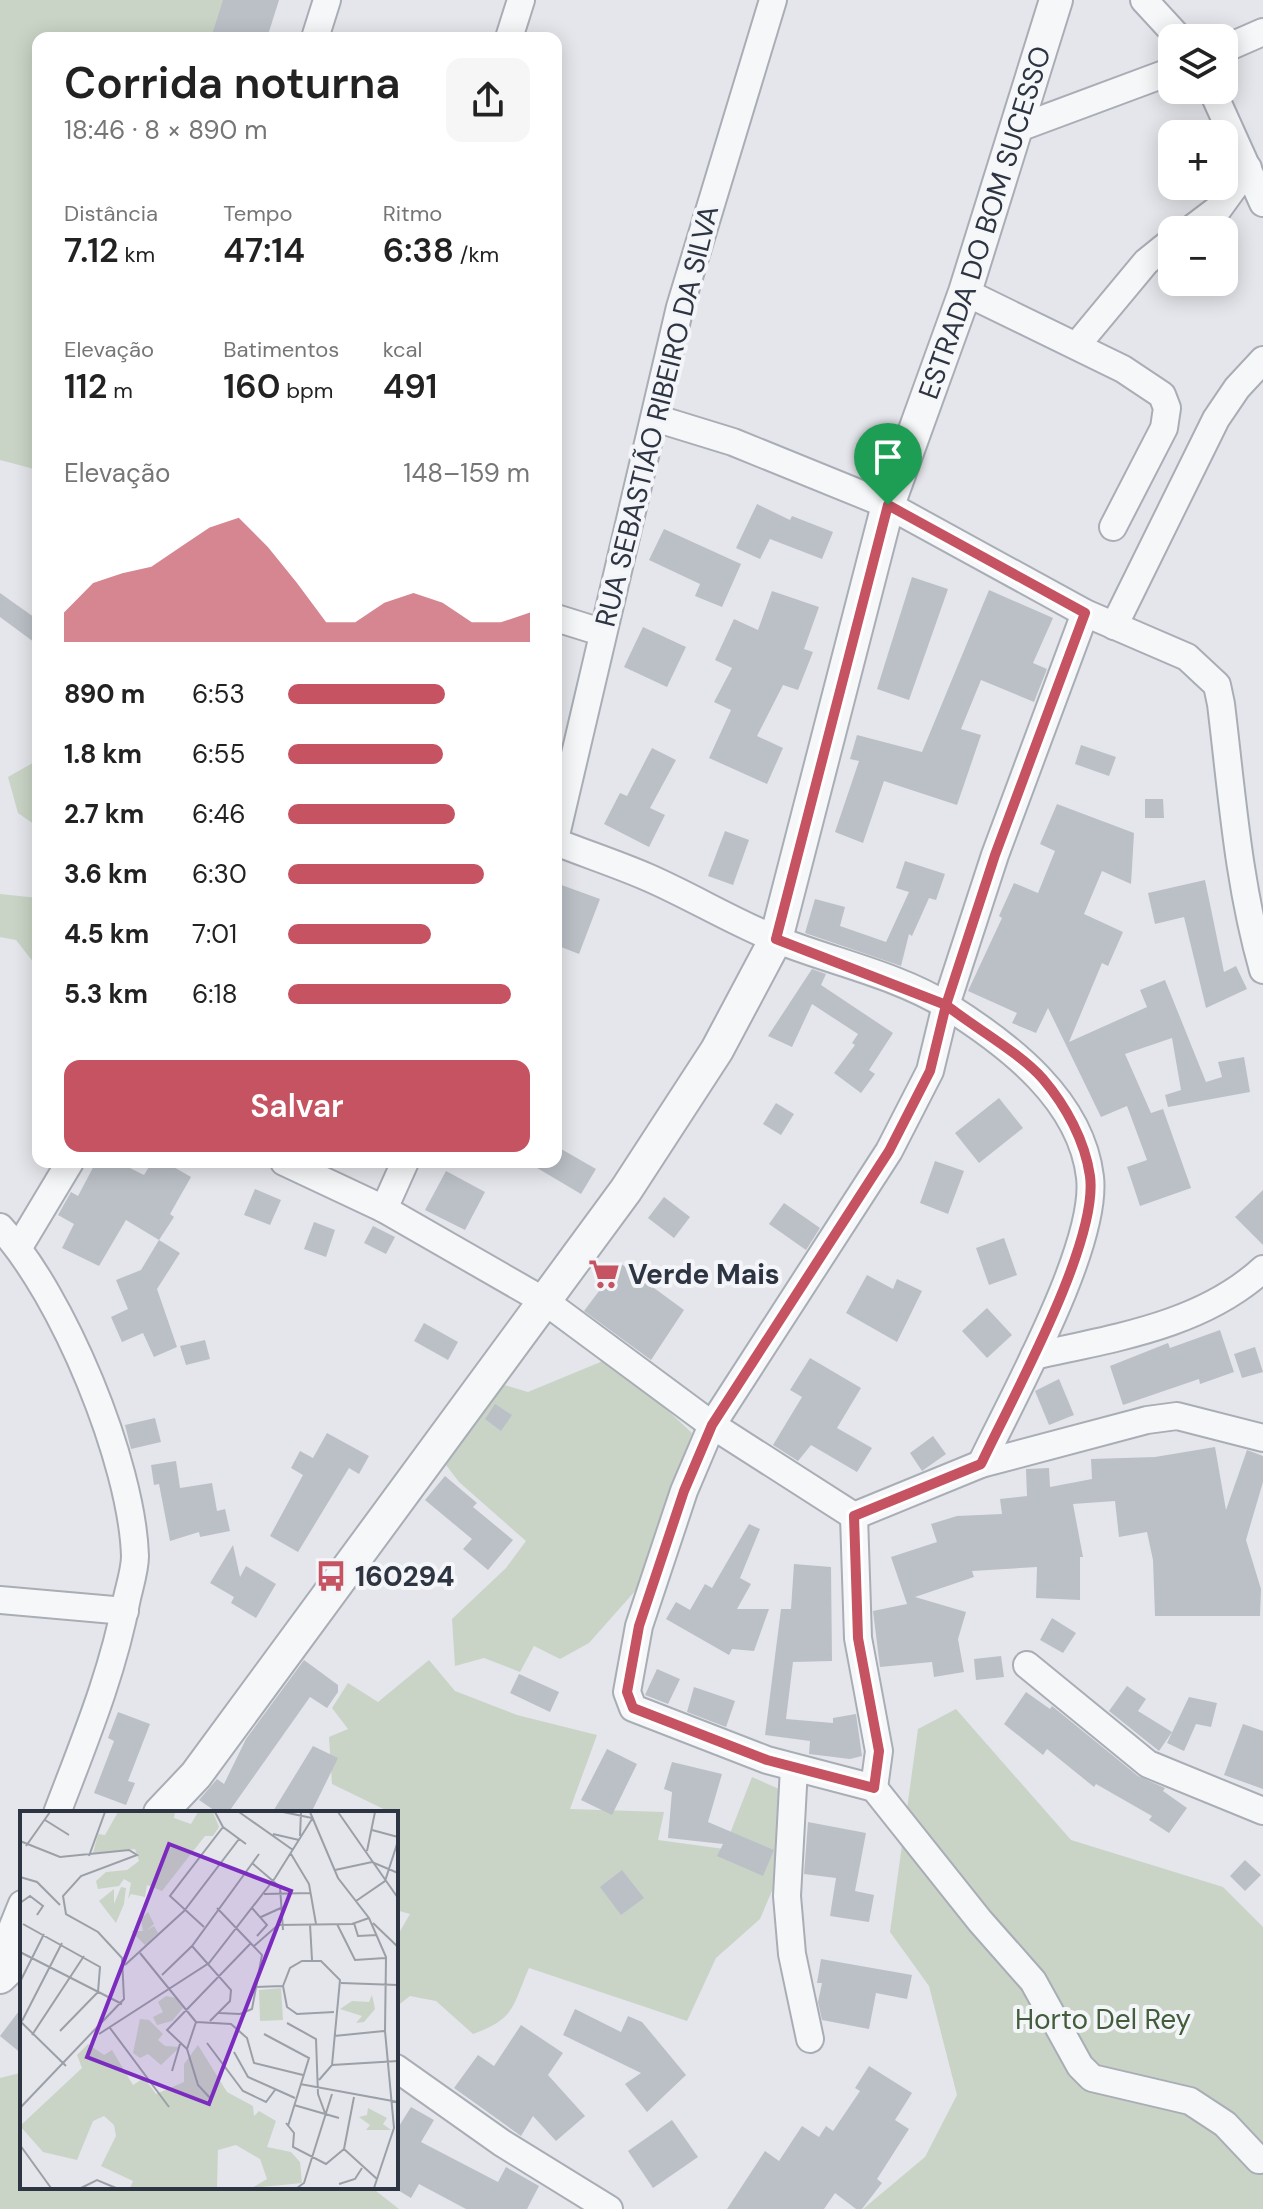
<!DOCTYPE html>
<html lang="pt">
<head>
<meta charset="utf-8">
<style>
	:root { --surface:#fff; --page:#f6f6f6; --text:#222; --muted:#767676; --accent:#c55362 }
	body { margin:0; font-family:"DM Sans",sans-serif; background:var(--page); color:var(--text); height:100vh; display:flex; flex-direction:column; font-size:30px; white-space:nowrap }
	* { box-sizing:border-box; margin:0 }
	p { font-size:26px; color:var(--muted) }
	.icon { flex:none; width:44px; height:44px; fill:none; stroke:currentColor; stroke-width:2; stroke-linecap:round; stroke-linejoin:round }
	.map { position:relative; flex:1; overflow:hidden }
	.drawer { position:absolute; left:32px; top:32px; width:530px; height:1136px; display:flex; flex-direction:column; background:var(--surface); border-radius:16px; box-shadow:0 4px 20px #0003 }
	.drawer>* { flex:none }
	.buttons { position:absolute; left:1158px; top:24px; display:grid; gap:16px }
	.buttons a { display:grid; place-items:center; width:80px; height:80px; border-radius:16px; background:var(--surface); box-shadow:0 4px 20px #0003; font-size:40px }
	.pin { position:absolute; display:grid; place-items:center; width:68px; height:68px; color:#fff; margin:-82px -34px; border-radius:50% 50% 50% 0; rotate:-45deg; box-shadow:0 0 8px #0007 }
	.pin .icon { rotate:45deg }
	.round { display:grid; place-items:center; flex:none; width:84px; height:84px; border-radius:16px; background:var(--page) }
	.overview { display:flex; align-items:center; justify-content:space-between; height:136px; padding:0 32px }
	h1 { font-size:44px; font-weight:600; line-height:60px }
	.figures { display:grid; grid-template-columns:repeat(3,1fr); gap:12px; height:136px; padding:8px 32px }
	.figures div { display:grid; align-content:center }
	.figures b { font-size:34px; font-weight:600 }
	.figures small { font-size:22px; font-weight:400 }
	.figures p { font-size:22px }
	.chart { height:224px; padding:16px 32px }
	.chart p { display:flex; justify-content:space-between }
	.chart svg { width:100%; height:144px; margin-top:8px; fill:var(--accent); opacity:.7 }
	.primary-button { display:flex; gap:16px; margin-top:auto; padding:16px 32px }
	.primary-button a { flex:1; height:92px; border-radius:16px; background:var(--accent); color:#fff; font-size:32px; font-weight:600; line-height:92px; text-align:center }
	ul { padding:0 32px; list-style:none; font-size:26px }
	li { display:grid; grid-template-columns:128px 96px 1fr; align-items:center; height:60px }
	li i { height:20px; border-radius:10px; background:var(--accent) }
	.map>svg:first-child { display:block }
	.green { fill:#c9d4c6 }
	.building { fill:#bbc0c7 }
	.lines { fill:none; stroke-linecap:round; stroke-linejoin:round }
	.minor-casing { stroke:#a9adb5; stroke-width:30 }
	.tertiary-casing { stroke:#a9adb5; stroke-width:36 }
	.minor { stroke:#f6f7f9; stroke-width:26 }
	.tertiary { stroke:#f6f7f9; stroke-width:32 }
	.route-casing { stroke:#fff; stroke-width:16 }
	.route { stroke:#c55362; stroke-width:10 }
	.labels { text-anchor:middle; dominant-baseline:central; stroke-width:8; stroke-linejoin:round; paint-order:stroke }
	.street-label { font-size:28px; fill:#2d3442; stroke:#f4f5f8 }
	.poi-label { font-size:28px; font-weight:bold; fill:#2d3442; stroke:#f4f5f8; text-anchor:start }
	.park-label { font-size:28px; fill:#415d3b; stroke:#f4f5f8 }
	.inset-road { fill:none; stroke:#9b9fa7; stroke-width:2 }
	.view { fill:#7b2cbf; fill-opacity:0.15; stroke:#7b2cbf; stroke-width:4 }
	.inset-edge { fill:none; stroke:#2d3442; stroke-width:4 }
</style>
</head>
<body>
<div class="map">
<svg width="1263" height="2209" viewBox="0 0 1263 2209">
	<rect width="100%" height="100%" fill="#e4e6eb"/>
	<g class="green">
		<polygon points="0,0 234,0 222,38 38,38 38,470 0,460"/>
		<polygon points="38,760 38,827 18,813 8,777"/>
		<polygon points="0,894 38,898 38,968 16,940 0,937"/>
		<polygon points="603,1361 651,1395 692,1433 636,1590 589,1643 560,1659 534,1646 520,1672 484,1658 455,1666 452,1619 506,1568 526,1541 459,1482 446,1465 501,1384 528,1392"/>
		<path d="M429 1660 455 1691 517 1715 597 1735 570 1809 664 1812 658 1840 724 1849 752 1777 802 1799 788 1853 760 1919 716 1958 687 2021 529 1968C512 2007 516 2018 473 2034L436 2001 410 1996 396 2007V1938L410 1914 396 1910V1835L400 1817 332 1784 329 1737 348 1729 332 1708 348 1683 378 1702Z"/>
		<polygon points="956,1709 1071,1840 1223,1887 1263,1927 1263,2209 863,2209 925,2157 957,2095 929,1986 890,1932 918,1729"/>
		<polygon points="20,2073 22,2187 371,2187 399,2209 0,2209 0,2078"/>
	</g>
	<g class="building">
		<polygon points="223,0 279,0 267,38 211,38"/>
		<polygon points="757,504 790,520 792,516 833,532 822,559 770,539 760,559 736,548"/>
		<polygon points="664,529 741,564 722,607 695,596 700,584 649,560"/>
		<polygon points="912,577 948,589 909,700 877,689"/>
		<polygon points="989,590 1053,618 1033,663 1047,669 1034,702 981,680 961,729 981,735 957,805 884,781 863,843 835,832 859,761 850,759 857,735 922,752"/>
		<polygon points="772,591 819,607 804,649 813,652 798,690 783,685 757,736 783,748 767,784 709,758 731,710 714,702 732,668 715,660 734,619 758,630"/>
		<polygon points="0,593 38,620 38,645 0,617"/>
		<polygon points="643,627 686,647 667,687 624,667"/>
		<polygon points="1081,745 1116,757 1109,776 1075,764"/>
		<polygon points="652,748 676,760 650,808 665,815 649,847 604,824 620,793 627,796"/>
		<polygon points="1145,799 1163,799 1164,818 1145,818"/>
		<polygon points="1057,804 1134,833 1131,884 1102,871 1084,914 1123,932 1108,966 1102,963 1069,1042 1147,1007 1140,990 1165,980 1206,1082 1222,1077 1218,1062 1244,1057 1250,1092 1168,1107 1165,1095 1181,1090 1172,1038 1125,1054 1151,1113 1163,1109 1191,1188 1140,1206 1127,1167 1147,1160 1127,1106 1101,1117 1048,1008 1036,1033 1012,1023 1017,1013 968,991 1002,918 999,916 1014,883 1038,893 1055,851 1040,844"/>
		<polygon points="725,831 749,840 733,885 708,876"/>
		<polygon points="905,861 945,874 936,900 929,898 912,936 909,934 901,966 805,933 815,899 845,907 840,926 886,942 909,892 896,888"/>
		<polygon points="1205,880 1224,972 1236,966 1247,989 1206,1008 1184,917 1155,924 1148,893"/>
		<polygon points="556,883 600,899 579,954 556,945"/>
		<polygon points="812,969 826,974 821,985 893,1033 869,1070 875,1074 861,1093 834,1073 855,1045 852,1043 858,1034 812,1004 792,1047 768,1036"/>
		<polygon points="999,1098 1023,1128 979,1163 955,1133"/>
		<polygon points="776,1103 794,1114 781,1135 763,1124"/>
		<polygon points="556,1146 596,1169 581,1194 527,1162 556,1162"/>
		<polygon points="935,1161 964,1171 948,1214 920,1203"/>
		<polygon points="96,1162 118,1162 144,1175 152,1162 165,1162 191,1177 170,1214 174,1217 159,1240 126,1220 99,1266 62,1248 74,1224 58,1215 71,1192 78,1196"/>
		<polygon points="446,1171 485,1192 465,1230 425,1210"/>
		<polygon points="255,1189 281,1200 270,1225 244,1215"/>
		<polygon points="1263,1190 1263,1245 1235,1217"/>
		<polygon points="664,1197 690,1217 674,1238 648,1218"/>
		<polygon points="784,1203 820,1228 806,1250 769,1224"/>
		<polygon points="314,1222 335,1230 326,1257 304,1249"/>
		<polygon points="373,1226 395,1237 386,1254 364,1243"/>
		<polygon points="1004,1238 1017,1275 989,1285 976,1248"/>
		<polygon points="159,1240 180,1253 157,1289 177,1347 154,1357 143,1333 122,1342 111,1317 128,1309 116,1280 141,1270"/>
		<polygon points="620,1263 684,1310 651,1360 584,1311"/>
		<polygon points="867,1275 893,1289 897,1279 922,1291 897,1342 846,1313"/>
		<polygon points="987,1308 1012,1335 987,1358 962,1331"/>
		<polygon points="424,1323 458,1342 448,1360 414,1341"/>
		<polygon points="1220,1330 1234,1372 1200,1384 1199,1379 1123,1405 1110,1366 1168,1343 1170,1348"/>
		<polygon points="205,1340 210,1359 186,1365 180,1346"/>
		<polygon points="1255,1347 1263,1372 1242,1378 1234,1354"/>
		<polygon points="810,1358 861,1388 837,1428 872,1448 857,1472 811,1445 798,1461 773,1445 802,1397 790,1390"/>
		<polygon points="1059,1379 1074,1415 1049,1425 1035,1391"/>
		<polygon points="495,1404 512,1415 501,1431 485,1419"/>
		<polygon points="155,1418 161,1442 131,1449 125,1425"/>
		<polygon points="327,1433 369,1456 359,1474 349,1468 298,1552 270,1536 303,1475 291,1468 300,1451 313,1458"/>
		<polygon points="933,1436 946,1454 922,1471 910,1453"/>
		<polygon points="1215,1447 1226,1510 1247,1450 1263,1456 1263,1482 1246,1540 1261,1589 1260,1616 1155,1616 1153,1560 1147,1532 1119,1537 1115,1501 1073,1504 1083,1557 1080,1557 1080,1600 1036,1598 1037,1567 972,1571 974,1577 915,1597 966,1612 958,1639 964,1672 934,1677 932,1662 880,1667 873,1611 907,1604 891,1557 937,1542 931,1524 957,1516 1002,1514 1000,1499 1027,1496 1026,1469 1049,1468 1050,1487 1092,1479 1091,1459 1155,1457"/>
		<polygon points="176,1461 180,1488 212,1483 217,1511 225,1509 230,1531 200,1537 199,1532 170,1541 159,1484 154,1485 151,1465"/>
		<polygon points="445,1476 477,1503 473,1507 513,1540 488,1570 463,1549 472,1539 425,1500"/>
		<polygon points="749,1524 760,1529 740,1578 751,1584 737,1609 769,1609 754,1651 732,1649 729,1655 666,1619 676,1602 690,1610 705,1584 712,1588"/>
		<polygon points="233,1545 240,1577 246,1566 276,1584 256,1618 231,1603 234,1597 210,1583"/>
		<polygon points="794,1564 831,1567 832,1661 793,1662 786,1719 833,1723 833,1718 856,1714 862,1756 850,1759 809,1754 810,1741 765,1735 781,1609 791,1609"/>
		<polygon points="1052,1618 1076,1633 1063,1653 1040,1640"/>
		<polygon points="1001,1656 1004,1677 976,1680 974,1659"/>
		<polygon points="304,1660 338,1685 338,1692 327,1708 310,1697 228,1813 218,1813 199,1800 217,1779 224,1784 246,1739"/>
		<polygon points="657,1669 680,1679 668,1704 645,1695"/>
		<polygon points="519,1674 559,1692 550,1712 510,1693"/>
		<polygon points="1127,1686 1146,1699 1138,1711 1172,1732 1159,1751 1109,1711"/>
		<polygon points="694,1687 735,1701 726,1727 687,1712"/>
		<polygon points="1026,1692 1050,1709 1052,1706 1138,1776 1165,1788 1163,1791 1187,1808 1169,1833 1149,1820 1152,1816 1096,1784 1094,1787 1047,1749 1043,1755 1004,1724"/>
		<polygon points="1189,1697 1217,1703 1211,1727 1196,1724 1184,1751 1167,1743"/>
		<polygon points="118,1712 150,1724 128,1781 135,1783 126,1805 94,1793 114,1741 108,1738"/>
		<polygon points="1243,1724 1263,1731 1263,1789 1224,1775"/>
		<polygon points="313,1746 338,1758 311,1813 272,1813"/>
		<polygon points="607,1749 637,1764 612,1815 581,1800"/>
		<polygon points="672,1762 722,1774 708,1822 774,1850 763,1876 717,1856 723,1844 668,1838 672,1792 664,1789"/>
		<polygon points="808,1822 866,1833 855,1891 874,1895 869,1922 830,1916 836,1878 804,1874"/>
		<polygon points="1245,1860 1261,1875 1245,1891 1230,1876"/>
		<polygon points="622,1870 644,1898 621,1915 600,1887"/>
		<polygon points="821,1959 912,1975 907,1999 876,1993 869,2029 822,2020 818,2002 822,1983 817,1983"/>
		<polygon points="22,2007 22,2054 0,2036"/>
		<polygon points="575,2009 621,2032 628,2016 642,2022 686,2075 647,2112 625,2084 641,2073 563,2035"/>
		<polygon points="521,2025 563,2053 548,2075 585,2116 556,2141 533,2116 521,2136 454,2088 478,2055 494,2066"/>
		<polygon points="869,2066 912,2093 895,2120 909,2129 877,2179 882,2183 862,2209 856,2209 835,2193 824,2209 727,2209 765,2151 779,2161 802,2126 819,2137 826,2126 833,2131 860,2091 855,2088"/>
		<polygon points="411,2107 434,2120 421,2142 498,2182 506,2167 539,2186 527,2209 466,2209 419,2184 411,2198 396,2189 396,2131"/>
		<polygon points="672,2120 698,2157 653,2188 628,2151"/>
	</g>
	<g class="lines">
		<defs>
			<g id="minor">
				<polyline points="1144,0 1179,38"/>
				<polyline points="315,38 327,0"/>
				<polyline points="509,38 521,0"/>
				<polyline points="1224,49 1263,32"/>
				<polyline points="1212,90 1263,203"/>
				<polyline points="1016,129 1172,71"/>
				<polyline points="1190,230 1219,208 1248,168"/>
				<polyline points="965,292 1123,369 1162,395 1167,408 1164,428 1113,527"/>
				<polyline points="1077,345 1146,262 1172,241"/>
				<path d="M655 418 733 442 888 505 1085 613 1187 657 1217 685 1221 704C1232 794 1238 883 1263 970"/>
				<polyline points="556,618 601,632"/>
				<polyline points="1114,626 1216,419 1237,388 1263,360"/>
				<polyline points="556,835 680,307 773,0"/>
				<path d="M556 842C586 854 617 864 647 877 691 896 733 922 778 940 833 962 897 975 947 1006 1009 1045 1081 1100 1090 1177 1098 1246 1012 1398 981 1464"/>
				<polyline points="284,1162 384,1209 546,1302 712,1425 854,1516"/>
				<polyline points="384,1209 405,1162"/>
				<path d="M0 1227C63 1295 132 1462 135 1556 135 1569 130 1585 127 1598 113 1673 84 1742 57 1813"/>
				<polyline points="19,1247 70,1162"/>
				<path d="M1034 1356C1113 1338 1201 1326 1263 1269"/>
				<polyline points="854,1516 981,1464 1147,1420 1177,1416 1263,1438"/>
				<polyline points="854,1516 858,1638 879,1751 874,1788"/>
				<polyline points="0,1600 125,1611"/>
				<polyline points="1027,1665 1148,1764 1263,1811"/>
				<polyline points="794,1768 787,1896 792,1954 810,2039"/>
				<polyline points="874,1788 767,1760 633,1708 627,1692 639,1626 684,1491 712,1425 889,1151 930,1071 946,1005 995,855 1085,613"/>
				<polyline points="874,1788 980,1921 1033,1981 1080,2066 1092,2078 1190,2101 1225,2124 1259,2160"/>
				<polyline points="0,1958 22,1904"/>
				<polyline points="396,2068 502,2143 609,2209"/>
			</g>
			<g id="tertiary">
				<path id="s1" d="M160 1813 196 1775 626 1190 717 1050 776 939 888 505 965 292 1056 0"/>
				<polyline points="0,1977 22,1956"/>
			</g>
		</defs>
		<use href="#minor" class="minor-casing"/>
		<use href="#tertiary" class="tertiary-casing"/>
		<use href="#minor" class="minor"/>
		<use href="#tertiary" class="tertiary"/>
	</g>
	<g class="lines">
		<defs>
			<path id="route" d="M888 505 776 939 946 1005 930 1071 889 1151 712 1425 684 1491 639 1626 627 1692 633 1708 767 1760 874 1788 879 1751 858 1638 854 1516 981 1464C1011 1400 1099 1243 1090 1176 1085 1141 1066 1106 1043 1079 1019 1052 975 1028 946 1005L995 855 1085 613 888 505"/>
		</defs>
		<use href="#route" class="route-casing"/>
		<use href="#route" class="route"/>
	</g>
	<defs>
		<symbol id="supermarket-bare" viewBox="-9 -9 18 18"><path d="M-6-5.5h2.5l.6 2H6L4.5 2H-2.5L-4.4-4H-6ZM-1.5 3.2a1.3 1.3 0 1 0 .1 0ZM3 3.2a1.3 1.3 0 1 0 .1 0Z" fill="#c55362" stroke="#f4f5f8" stroke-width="2.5" paint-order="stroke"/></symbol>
		<symbol id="bus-bare" viewBox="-9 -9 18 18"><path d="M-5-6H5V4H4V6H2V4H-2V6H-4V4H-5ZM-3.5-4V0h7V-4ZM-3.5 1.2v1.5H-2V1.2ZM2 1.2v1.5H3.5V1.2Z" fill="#c55362" stroke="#f4f5f8" stroke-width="2.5" paint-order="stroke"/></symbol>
	</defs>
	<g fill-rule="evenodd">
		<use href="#supermarket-bare" x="582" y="1252" width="44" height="44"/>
		<use href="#bus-bare" x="309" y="1554" width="44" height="44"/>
	</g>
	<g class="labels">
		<g class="street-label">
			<text stroke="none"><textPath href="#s1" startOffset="1818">ESTRADA DO BOM SUCESSO</textPath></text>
			<text transform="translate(657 416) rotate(-76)">RUA SEBASTIÃO RIBEIRO DA SILVA</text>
		</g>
		<g class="poi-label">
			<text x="628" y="1274">Verde Mais</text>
			<text x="355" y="1576">160294</text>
		</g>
		<g class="park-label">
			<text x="1103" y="2019">Horto Del Rey</text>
		</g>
	</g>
	<g transform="translate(20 1811)">
		<rect width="378" height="378" fill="#e4e6eb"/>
		<path d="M98 1H155L154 7 171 13 178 1H193L199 16 193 25H185L142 80 127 74 125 86 111 83 108 88 111 72 104 68 99 75 78 78 76 70 86 61 107 59 119 50 115 38 73 42 78 23 85 24ZM101 76 106 77 104 93 96 112 79 90 94 78V93ZM128 101 134 113 127 119 134 115 138 122 125 134 111 120H123L121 108ZM261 177 263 209 240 210 239 179ZM352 184 355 198 344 211 336 212 342 205 320 198 332 190 349 191ZM146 185 157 187 163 197 152 210 137 214 133 206 143 201 138 191ZM120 208 129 209 143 223 138 229 145 235 160 236 141 254 128 243 120 247 113 242ZM68 233 84 244 92 239 113 274 124 267 136 283 164 271V253L178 234 207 281 233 295 234 305 239 300 256 310 247 336 271 341 280 351 282 372 232 377 247 368 240 348 216 334 198 339 197 377H110L113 370 81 355 96 325 94 314 84 305 73 310 57 349 23 341 0 315 62 257 57 244ZM348 297 367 307 363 313 371 319H346L350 314 339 306 347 304Z" fill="#c9d4c6"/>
		<path class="inset-road" d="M195 1 203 16 226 33M219 1 273 39M263 1 292 7M290 1 318 67 349 107 366 146 365 220 374 317 354 377M318 1 378 87M25 9 49 24M352 19 378 26M253 23 279 29M280 25 281 1M0 30 40 46 109 39 117 44 61 65 43 85 46 103 78 121 102 147 104 188 0 297M6 35 30 1M347 40 355 1M271 43 289 73 296 113M69 45 85 1M232 52 260 76 263 119M315 59 352 51 378 62M0 66 17 71 40 94M244 83 291 82M336 90 365 70 378 30M0 92 10 85 23 95 17 104M197 97 242 144 232 198 220 203 199 202M232 97 247 114 237 125M241 106 263 96M334 112 338 125 357 124M353 112 378 136M3 113 80 156 78 181 40 220M290 113 292 149M317 113 335 149 365 147M184 116 150 85 203 16M172 135 211 179 210 190 190 210M234 135 258 114 332 113 349 107M0 141 102 193M120 142 176 211M105 154 164 100 219 28M142 164 172 135 239 43M0 171 24 123M321 172 378 174M235 176 263 175M0 210 46 255M2 210 42 132M176 211 211 213 227 227 234 252 283 264M267 212 296 228 298 283 305 302M90 217 149 296M79 223 189 152 255 67 292 8M244 223 289 247 268 315M12 224 64 145M314 225 364 220M187 232 223 280 246 291 255 279M167 238 147 219 231 132M167 238 178 274 191 288M167 238 176 211M214 241 228 266 275 287M312 254 320 169 301 150H282L270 157 263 175 267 196 277 203 314 201M152 260 160 233M299 269 312 254 378 250M280 273 378 291M274 294 319 307M266 312 274 322 273 336 306 353 324 338M0 334 31 377M324 338 334 286M324 338 357 368M319 373 335 368 342 357M61 377 77 369 96 377M277 377 284 372 312 283"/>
		<path class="view" d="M149 33 271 80 189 293 67 246Z"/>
		<rect width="378" height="378" class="inset-edge"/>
	</g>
</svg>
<div class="buttons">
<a><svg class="icon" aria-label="layers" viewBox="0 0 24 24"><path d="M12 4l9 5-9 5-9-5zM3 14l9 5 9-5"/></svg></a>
<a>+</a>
<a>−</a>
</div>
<div class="pin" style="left:888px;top:505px;background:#1e9e55"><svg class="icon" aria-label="arrive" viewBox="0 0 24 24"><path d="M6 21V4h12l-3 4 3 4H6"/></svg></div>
<section class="drawer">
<div class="overview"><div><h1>Corrida noturna</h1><p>18:46 · 8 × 890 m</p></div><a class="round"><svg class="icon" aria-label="share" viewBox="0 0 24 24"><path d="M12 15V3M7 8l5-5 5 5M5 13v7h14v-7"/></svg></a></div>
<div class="figures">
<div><p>Distância</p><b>7.12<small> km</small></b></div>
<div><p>Tempo</p><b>47:14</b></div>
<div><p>Ritmo</p><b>6:38<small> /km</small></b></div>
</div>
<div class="figures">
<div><p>Elevação</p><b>112<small> m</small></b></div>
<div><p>Batimentos</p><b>160<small> bpm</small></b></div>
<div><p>kcal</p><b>491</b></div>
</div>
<div class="chart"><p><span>Elevação</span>148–159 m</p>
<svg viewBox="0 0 160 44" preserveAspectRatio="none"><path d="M0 44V35L10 26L20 23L30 21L40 15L50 9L60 6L70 15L80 26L90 38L100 38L110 32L120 29L130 32L140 38L150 38L160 35V44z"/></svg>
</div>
<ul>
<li><b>890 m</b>6:53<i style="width:65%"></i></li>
<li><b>1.8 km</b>6:55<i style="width:64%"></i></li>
<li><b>2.7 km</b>6:46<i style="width:69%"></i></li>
<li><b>3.6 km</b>6:30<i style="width:81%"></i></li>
<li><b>4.5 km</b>7:01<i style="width:59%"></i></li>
<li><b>5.3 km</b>6:18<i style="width:92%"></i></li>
</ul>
<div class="primary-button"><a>Salvar</a></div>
</section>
</div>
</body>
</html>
